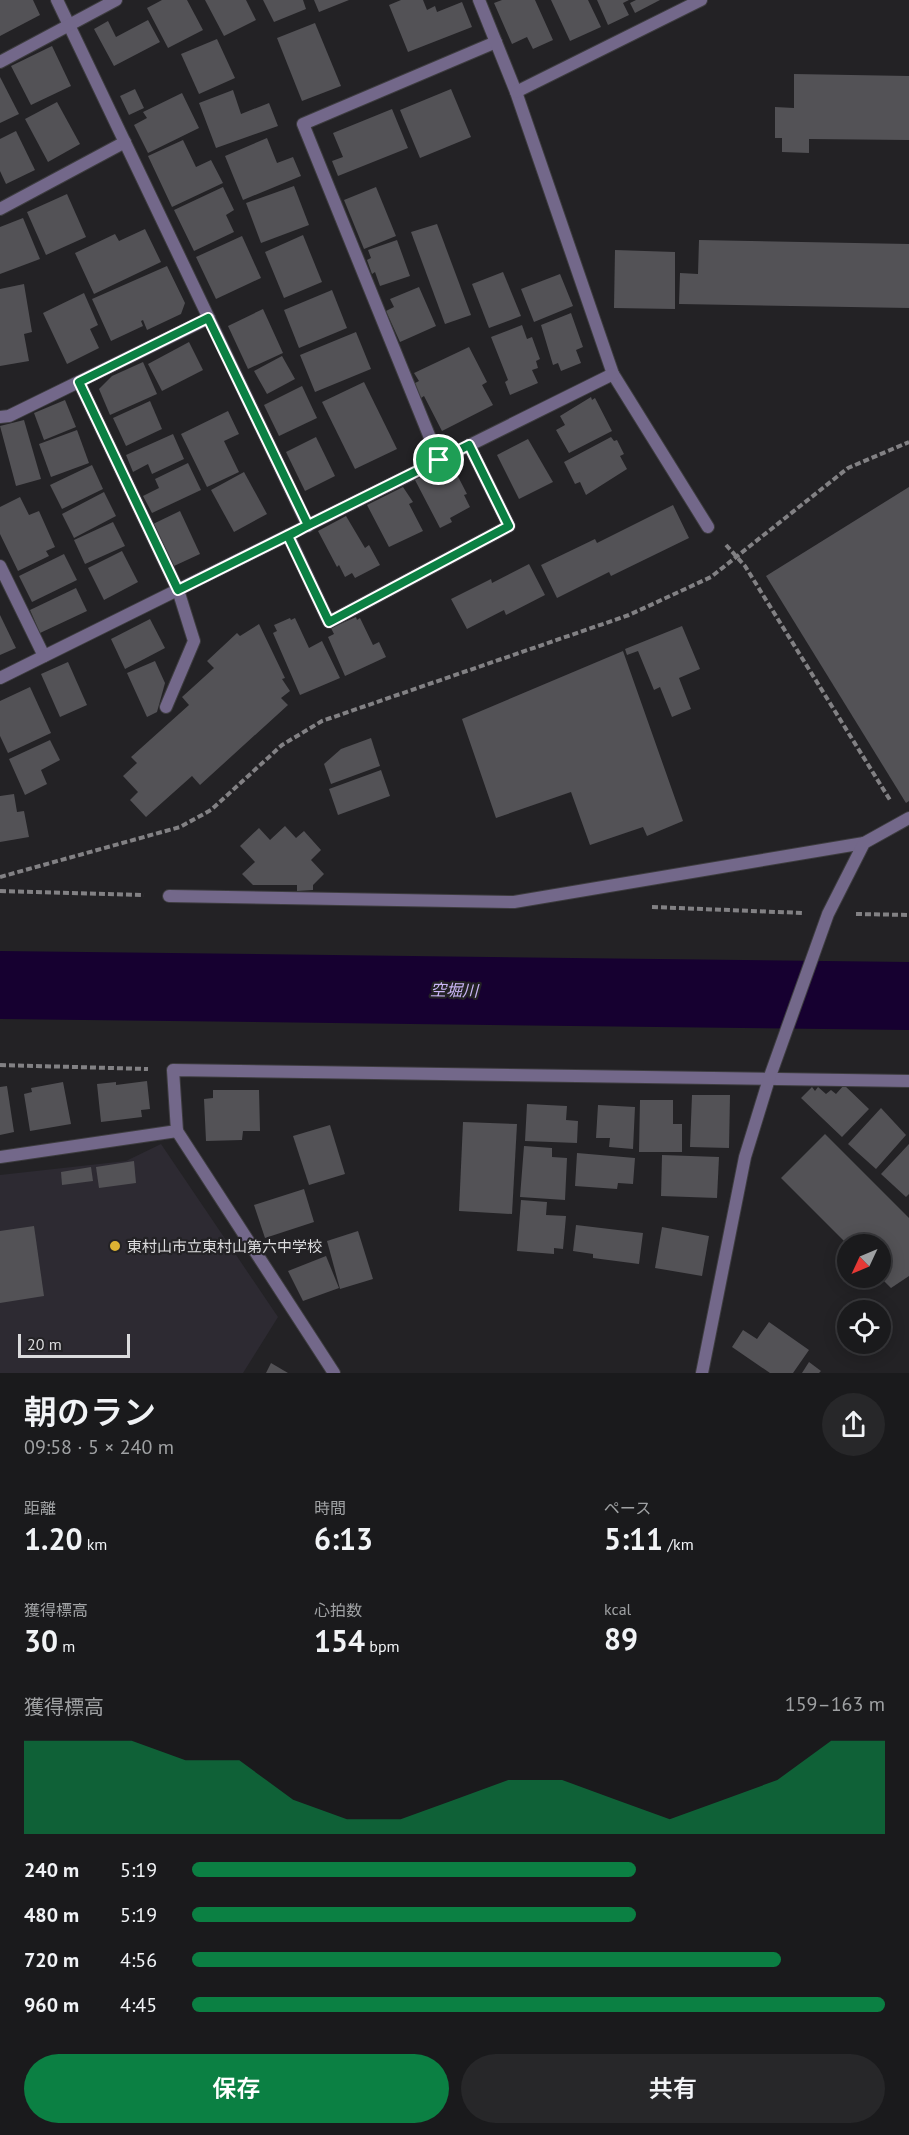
<!DOCTYPE html>
<html lang="ja">
<head>
<meta charset="utf-8">
<style>
	:root { --surface:#1a1a1c; --page:#272729; --text:#f1f3f6; --muted:#9fa1a3; --line:#38383b; --accent:#0b8043 }
	body { margin:0; font-family:"PT Sans","Noto Sans JP",sans-serif; background:var(--page); color:var(--text); height:100vh; display:flex; flex-direction:column; font-size:22px; white-space:nowrap }
	* { box-sizing:border-box; margin:0 }
	p { font-size:20px; color:var(--muted) }
	.icon { flex:none; width:33px; height:33px; fill:none; stroke:currentColor; stroke-width:2; stroke-linecap:round; stroke-linejoin:round }
	.map { position:relative; height:1373px; overflow:hidden }
	.sheet { display:flex; flex-direction:column; background:var(--surface); flex:1 }
	.sheet>* { flex:none }
	.needle { width:39px; rotate:226deg }
	.controls { position:absolute; left:837px; top:1234px; display:grid; gap:12px }
	.controls a { display:grid; place-items:center; width:54px; height:54px; border-radius:50%; background:var(--surface); box-shadow:0 3px 15px #0003,0 0 0 2px var(--line); font-size:30px }
	.scale { position:absolute; left:18px; bottom:15px; width:112px; box-sizing:border-box; padding-left:6px; border:3px solid #dbdbdd; border-top:0; font-size:16px; line-height:21px; white-space:nowrap; color:#dbdbdd; -webkit-text-stroke:4px #232225; paint-order:stroke }
	.pin { position:absolute; display:grid; place-items:center; width:51px; height:51px; color:#fff; margin:-26px; border:3px solid #fff; border-radius:50%; box-shadow:0 2px 6px #0007 }
	.round { display:grid; place-items:center; flex:none; width:63px; height:63px; border-radius:32px; background:var(--page) }
	.overview { display:flex; align-items:center; justify-content:space-between; height:102px; padding:0 24px }
	h1 { font-size:33px; font-weight:600; line-height:45px }
	.figures { display:grid; grid-template-columns:repeat(3,1fr); gap:9px; height:102px; padding:6px 24px }
	.figures div { display:grid; align-content:center }
	.figures b { font-size:30px; font-weight:600 }
	.figures small { font-size:16px; font-weight:400 }
	.figures p { font-size:16px }
	.chart { height:168px; padding:12px 24px }
	.chart p { display:flex; justify-content:space-between }
	.chart svg { width:100%; height:108px; margin-top:6px; fill:var(--accent); opacity:.7 }
	.primary-button { display:flex; gap:12px; margin-top:auto; padding:12px 24px }
	.primary-button a { flex:1; height:69px; border-radius:36px; background:var(--accent); color:#fff; font-size:24px; font-weight:600; line-height:69px; text-align:center }
	.primary-button a+a { background:var(--page); color:var(--text) }
	ul { padding:0 24px; list-style:none; font-size:20px }
	li { display:grid; grid-template-columns:96px 72px 1fr; align-items:center; height:45px }
	li i { height:15px; border-radius:8px; background:var(--accent) }
	.map>svg:first-child { display:block }
	.built { fill:#2d2a32 }
	.lines { fill:none; stroke-linecap:round; stroke-linejoin:round }
	.river { stroke:#160030; stroke-width:68 }
	.building { fill:#535256 }
	.lane-casing { stroke:#3d3c3f; stroke-width:14 }
	.street-casing { stroke:#3d3c3f; stroke-width:14 }
	.path { stroke:#828184; stroke-width:4; stroke-dasharray:6 3; stroke-linecap:butt }
	.lane { stroke:#73688a; stroke-width:12 }
	.street { stroke:#73688a; stroke-width:12 }
	.route-casing { stroke:#fff; stroke-width:12 }
	.route { stroke:#0b8043; stroke-width:8 }
	.poi-dot { fill:#dcb233; stroke:#232225; stroke-width:2 }
	.labels { text-anchor:middle; dominant-baseline:central; stroke-width:4.5; stroke-linejoin:round; paint-order:stroke }
	.poi-label { font-size:15px; fill:#dbdbdd; stroke:#232225; text-anchor:start }
	.water-label { font-size:16px; font-style:italic; fill:#cab6f5; stroke:#232225 }
</style>
</head>
<body>
<div class="map">
<svg width="909" height="1373" viewBox="0 0 909 1373">
	<rect width="100%" height="100%" fill="#232225"/>
	<polygon class="built" points="161,1144 278,1317 243,1373 0,1373 0,1175 126,1161"/>
	<g class="lines">
		<polyline class="river" points="0,985 909,996"/>
	</g>
	<g class="building">
		<polygon points="0,0 33,0 40,15 0,36"/>
		<polygon points="162,0 187,0 203,30 168,48 147,8"/>
		<polygon points="205,0 246,0 256,20 224,36"/>
		<polygon points="263,0 303,0 306,9 274,22"/>
		<polygon points="314,0 349,0 319,12"/>
		<polygon points="401,0 423,0 427,10 435,6 437,12 462,2 472,27 408,52 389,5"/>
		<polygon points="502,0 535,0 553,40 533,49 527,37 512,44 494,3"/>
		<polygon points="551,0 588,0 601,27 570,41"/>
		<polygon points="597,0 629,0 623,3 629,15 608,25"/>
		<polygon points="636,0 660,0 635,13 630,3"/>
		<polygon points="148,20 160,42 114,66 94,29 108,21 116,37"/>
		<polygon points="315,23 341,86 302,101 277,38"/>
		<polygon points="217,39 235,78 199,94 181,54"/>
		<polygon points="52,46 71,86 31,105 11,66"/>
		<polygon points="794,74 909,76 909,140 809,139 809,153 782,152 782,138 775,138 775,107 794,108"/>
		<polygon points="0,77 19,114 0,123"/>
		<polygon points="135,89 144,108 129,115 120,96"/>
		<polygon points="451,89 471,137 420,158 400,110"/>
		<polygon points="233,90 241,114 269,103 278,126 216,148 199,103"/>
		<polygon points="182,93 199,128 148,153 134,125 147,118 143,112"/>
		<polygon points="57,102 80,144 48,162 25,119"/>
		<polygon points="392,109 408,148 338,176 332,161 343,157 333,133"/>
		<polygon points="16,131 35,170 6,184 0,171 0,139"/>
		<polygon points="267,138 277,163 293,157 301,176 243,200 225,156"/>
		<polygon points="183,140 196,167 211,160 223,183 172,207 148,156"/>
		<polygon points="294,186 309,225 261,243 246,203"/>
		<polygon points="223,187 234,210 226,215 234,232 194,251 174,210"/>
		<polygon points="376,187 396,236 364,249 344,200"/>
		<polygon points="67,194 86,237 46,255 27,212"/>
		<polygon points="23,218 40,259 0,274 0,227"/>
		<polygon points="437,224 471,315 445,324 411,232"/>
		<polygon points="145,229 161,262 94,294 75,253 115,234 119,241"/>
		<polygon points="303,235 322,282 284,298 265,252"/>
		<polygon points="242,236 261,278 216,299 196,257"/>
		<polygon points="397,240 410,276 380,286 375,272 372,274 367,260 371,258 368,250"/>
		<polygon points="699,240 909,244 909,308 679,304 680,273 698,274"/>
		<polygon points="615,250 675,252 675,309 614,308"/>
		<polygon points="167,266 185,303 181,314 147,330 143,320 141,321 143,326 111,341 92,299"/>
		<polygon points="503,272 521,316 489,328 472,284"/>
		<polygon points="560,274 573,306 534,322 521,289"/>
		<polygon points="24,284 32,332 24,334 29,361 0,366 0,289"/>
		<polygon points="419,287 436,326 400,342 386,311 394,307 390,299"/>
		<polygon points="332,290 347,328 299,348 284,310"/>
		<polygon points="84,293 98,325 90,329 99,348 67,364 43,313"/>
		<polygon points="263,309 283,353 248,369 228,326"/>
		<polygon points="571,313 583,347 576,350 581,363 561,371 558,363 553,365 541,325"/>
		<polygon points="522,325 527,339 532,337 540,359 536,361 538,368 532,370 538,383 510,395 505,382 508,380 491,337"/>
		<polygon points="356,332 371,369 315,392 300,355"/>
		<polygon points="189,342 203,370 162,391 148,364"/>
		<polygon points="469,347 487,382 482,385 493,405 442,431 424,396 421,398 413,384 419,381 414,373"/>
		<polygon points="282,356 295,379 267,394 254,371"/>
		<polygon points="143,362 157,394 110,415 99,389 112,376"/>
		<polygon points="364,382 397,449 355,469 322,402"/>
		<polygon points="302,386 317,418 279,436 264,405"/>
		<polygon points="591,397 592,400 595,398 612,431 569,453 556,430 565,425 560,416"/>
		<polygon points="65,400 76,427 44,440 34,413"/>
		<polygon points="150,401 162,429 126,446 113,418"/>
		<polygon points="228,411 239,434 224,441 239,472 207,487 181,434"/>
		<polygon points="24,420 41,479 16,486 0,426"/>
		<polygon points="77,430 89,463 51,477 39,444"/>
		<polygon points="173,434 184,459 152,474 148,464 133,472 126,455"/>
		<polygon points="316,437 335,476 305,491 286,452"/>
		<polygon points="611,437 614,441 617,440 624,454 620,456 627,469 586,495 580,482 575,484 564,462"/>
		<polygon points="528,439 553,482 519,499 497,455"/>
		<polygon points="450,461 467,494 464,495 470,507 450,518 452,522 440,528 415,480"/>
		<polygon points="188,463 201,490 152,513 143,496 159,488 155,479"/>
		<polygon points="92,465 103,489 62,509 50,485"/>
		<polygon points="244,472 267,514 234,532 211,490"/>
		<polygon points="403,487 413,502 409,504 423,531 389,547 367,505"/>
		<polygon points="909,487 909,801 906,803 766,576"/>
		<polygon points="104,492 116,516 74,538 62,514"/>
		<polygon points="20,497 29,515 39,511 55,547 46,551 49,556 18,571 0,534 0,507"/>
		<polygon points="673,505 689,538 611,576 609,572 557,598 541,565 595,539 597,543"/>
		<polygon points="180,511 200,554 174,566 153,524"/>
		<polygon points="346,516 365,548 369,545 380,565 355,578 352,573 345,577 339,565 337,567 318,531"/>
		<polygon points="113,522 125,546 85,564 74,540"/>
		<polygon points="122,551 138,582 104,600 88,568"/>
		<polygon points="64,554 77,580 32,602 19,576"/>
		<polygon points="529,564 545,595 506,615 504,610 467,629 451,599 491,579 492,583"/>
		<polygon points="76,588 87,611 40,633 30,610"/>
		<polygon points="0,615 16,648 0,655"/>
		<polygon points="356,617 357,620 360,618 373,645 379,642 386,657 345,676 328,637 334,634 331,628"/>
		<polygon points="290,618 291,620 295,618 309,648 322,641 340,678 300,695 273,633 277,631 274,625"/>
		<polygon points="150,619 165,648 125,669 111,639"/>
		<polygon points="259,624 285,678 282,679 290,691 281,698 288,705 200,785 192,776 146,817 130,800 138,792 123,776 137,763 131,757 189,705 182,697 214,668 207,661 237,633 240,636"/>
		<polygon points="682,626 700,669 679,678 691,709 672,717 660,687 654,690 638,651 627,655 625,649"/>
		<polygon points="623,651 683,821 647,836 643,827 590,845 571,792 496,818 462,719"/>
		<polygon points="155,661 165,683 157,712 147,717 127,673"/>
		<polygon points="68,662 87,705 60,717 41,674"/>
		<polygon points="30,687 51,733 8,753 0,736 0,701"/>
		<polygon points="371,738 380,766 331,784 324,764 341,749"/>
		<polygon points="50,740 60,760 41,770 47,784 25,795 9,759"/>
		<polygon points="381,770 390,796 338,815 329,789"/>
		<polygon points="14,794 17,812 24,811 29,837 0,842 0,796"/>
		<polygon points="285,826 296,838 304,831 321,850 311,860 324,874 313,885 313,890 297,891 297,885 253,885 242,874 255,862 240,846 259,828 270,840"/>
		<polygon points="147,1081 150,1109 141,1110 142,1117 101,1122 97,1084 116,1082 116,1085"/>
		<polygon points="63,1082 71,1124 30,1131 24,1094 32,1092 31,1088"/>
		<polygon points="844,1085 869,1109 842,1137 801,1098 812,1087 815,1091 818,1087 826,1094 831,1090 836,1094"/>
		<polygon points="7,1086 14,1132 0,1135 0,1087"/>
		<polygon points="213,1090 259,1090 260,1131 243,1131 242,1140 206,1141 204,1099 213,1098"/>
		<polygon points="692,1095 730,1095 729,1148 690,1147"/>
		<polygon points="640,1100 673,1100 673,1124 682,1124 682,1152 639,1152"/>
		<polygon points="527,1104 567,1106 566,1120 578,1121 577,1143 525,1141"/>
		<polygon points="598,1105 635,1107 633,1149 609,1147 610,1138 596,1138"/>
		<polygon points="881,1108 906,1135 876,1169 848,1144"/>
		<polygon points="463,1122 517,1124 512,1214 459,1211"/>
		<polygon points="330,1125 345,1174 309,1185 293,1136"/>
		<polygon points="825,1134 909,1218 909,1276 891,1288 880,1277 880,1245 848,1245 781,1178"/>
		<polygon points="909,1144 909,1194 906,1197 881,1174"/>
		<polygon points="524,1146 552,1148 552,1157 567,1158 565,1200 520,1197"/>
		<polygon points="577,1153 635,1158 633,1184 618,1183 617,1189 575,1186"/>
		<polygon points="662,1155 719,1157 717,1198 661,1196"/>
		<polygon points="134,1161 136,1183 99,1188 96,1167"/>
		<polygon points="91,1167 93,1181 62,1185 61,1172"/>
		<polygon points="304,1189 314,1222 265,1238 254,1205"/>
		<polygon points="521,1200 547,1202 546,1215 566,1216 563,1249 554,1248 554,1254 517,1251"/>
		<polygon points="576,1225 643,1233 639,1264 593,1258 593,1254 573,1251"/>
		<polygon points="34,1226 44,1296 0,1303 0,1231"/>
		<polygon points="662,1227 709,1236 702,1276 655,1268"/>
		<polygon points="358,1231 373,1279 340,1289 327,1241"/>
		<polygon points="326,1256 339,1288 303,1301 288,1271"/>
		<polygon points="769,1322 809,1350 793,1373 770,1373 732,1347 743,1330 757,1339"/>
		<polygon points="809,1362 821,1371 819,1373 802,1373"/>
		<polygon points="271,1363 288,1373 266,1373"/>
	</g>
	<g class="lines">
		<defs>
			<g id="lane">
				<polyline points="0,209 125,142"/>
				<polyline points="79,382 178,590 194,641 166,707"/>
				<polyline points="439,460 303,124 496,42"/>
				<polyline points="0,566 44,656"/>
			</g>
			<g id="street">
				<polyline points="57,0 308,526"/>
				<polyline points="479,0 516,92 613,374 708,527"/>
				<polyline points="0,62 116,0"/>
				<polyline points="516,92 701,0"/>
				<polyline points="0,417 9,416 209,318"/>
				<polyline points="288,535 329,622 509,526 469,445"/>
				<polyline points="0,678 613,374"/>
				<polyline points="169,896 514,902 864,843"/>
				<polyline points="177,1131 334,1373"/>
				<polyline points="0,1157 177,1131 173,1070 909,1081"/>
				<polyline points="702,1373 745,1157 769,1079 828,914 864,843 909,818"/>
			</g>
		</defs>
		<use href="#lane" class="lane-casing"/>
		<use href="#street" class="street-casing"/>
		<g class="path">
			<polyline points="726,545 745,566 890,800"/>
			<polyline points="0,877 180,827 211,810 282,745 322,721 629,615 711,577 848,468 909,442"/>
			<polyline points="0,891 144,895"/>
			<polyline points="652,907 803,913"/>
			<polyline points="856,914 909,915"/>
			<polyline points="0,1065 148,1069"/>
		</g>
		<use href="#lane" class="lane"/>
		<use href="#street" class="street"/>
	</g>
	<g class="lines">
		<defs>
			<polyline id="route" points="439,460 178,590 79,382 208,318 308,525 288,536 329,622 509,526 469,445 439,460"/>
		</defs>
		<use href="#route" class="route-casing"/>
		<use href="#route" class="route"/>
	</g>
	<circle class="poi-dot" cx="115" cy="1246" r="6"/>
	<g class="labels">
		<g class="poi-label">
			<text x="127" y="1246">東村山市立東村山第六中学校</text>
		</g>
		<g class="water-label">
			<text transform="translate(454 990) rotate(1)">空堀川</text>
		</g>
	</g>
</svg>
<div class="controls">
<a><svg class="needle" viewBox="-14 -14 28 28"><path d="M0-13l5 13h-10z" fill="#e53935"/><path d="M0 13l5-13h-10z" fill="#9fa1a3"/></svg></a>
<a><svg class="icon" aria-label="locate" viewBox="0 0 24 24"><circle cx="12" cy="12" r="6"/><path d="M12 2v4M12 18v4M2 12h4M18 12h4"/></svg></a>
</div>
<div class="scale">20 m</div>
<div class="pin" style="left:439px;top:460px;background:#1e9e55"><svg class="icon" aria-label="arrive" viewBox="0 0 24 24"><path d="M6 21V4h12l-3 4 3 4H6"/></svg></div>
</div>
<section class="sheet">
<div class="overview"><div><h1>朝のラン</h1><p>09:58 · 5 × 240 m</p></div><a class="round"><svg class="icon" aria-label="share" viewBox="0 0 24 24"><path d="M12 15V3M7 8l5-5 5 5M5 13v7h14v-7"/></svg></a></div>
<div class="figures">
<div><p>距離</p><b>1.20<small> km</small></b></div>
<div><p>時間</p><b>6:13</b></div>
<div><p>ペース</p><b>5:11<small> /km</small></b></div>
</div>
<div class="figures">
<div><p>獲得標高</p><b>30<small> m</small></b></div>
<div><p>心拍数</p><b>154<small> bpm</small></b></div>
<div><p>kcal</p><b>89</b></div>
</div>
<div class="chart"><p><span>獲得標高</span>159–163 m</p>
<svg viewBox="0 0 160 44" preserveAspectRatio="none"><path d="M0 44V6L10 6L20 6L30 14L40 14L50 30L60 38L70 38L80 30L90 22L100 22L110 30L120 38L130 30L140 22L150 6L160 6V44z"/></svg>
</div>
<ul>
<li><b>240 m</b>5:19<i style="width:64%"></i></li>
<li><b>480 m</b>5:19<i style="width:64%"></i></li>
<li><b>720 m</b>4:56<i style="width:85%"></i></li>
<li><b>960 m</b>4:45<i style="width:100%"></i></li>
</ul>
<div class="primary-button"><a>保存</a><a>共有</a></div>
</section>
</body>
</html>
